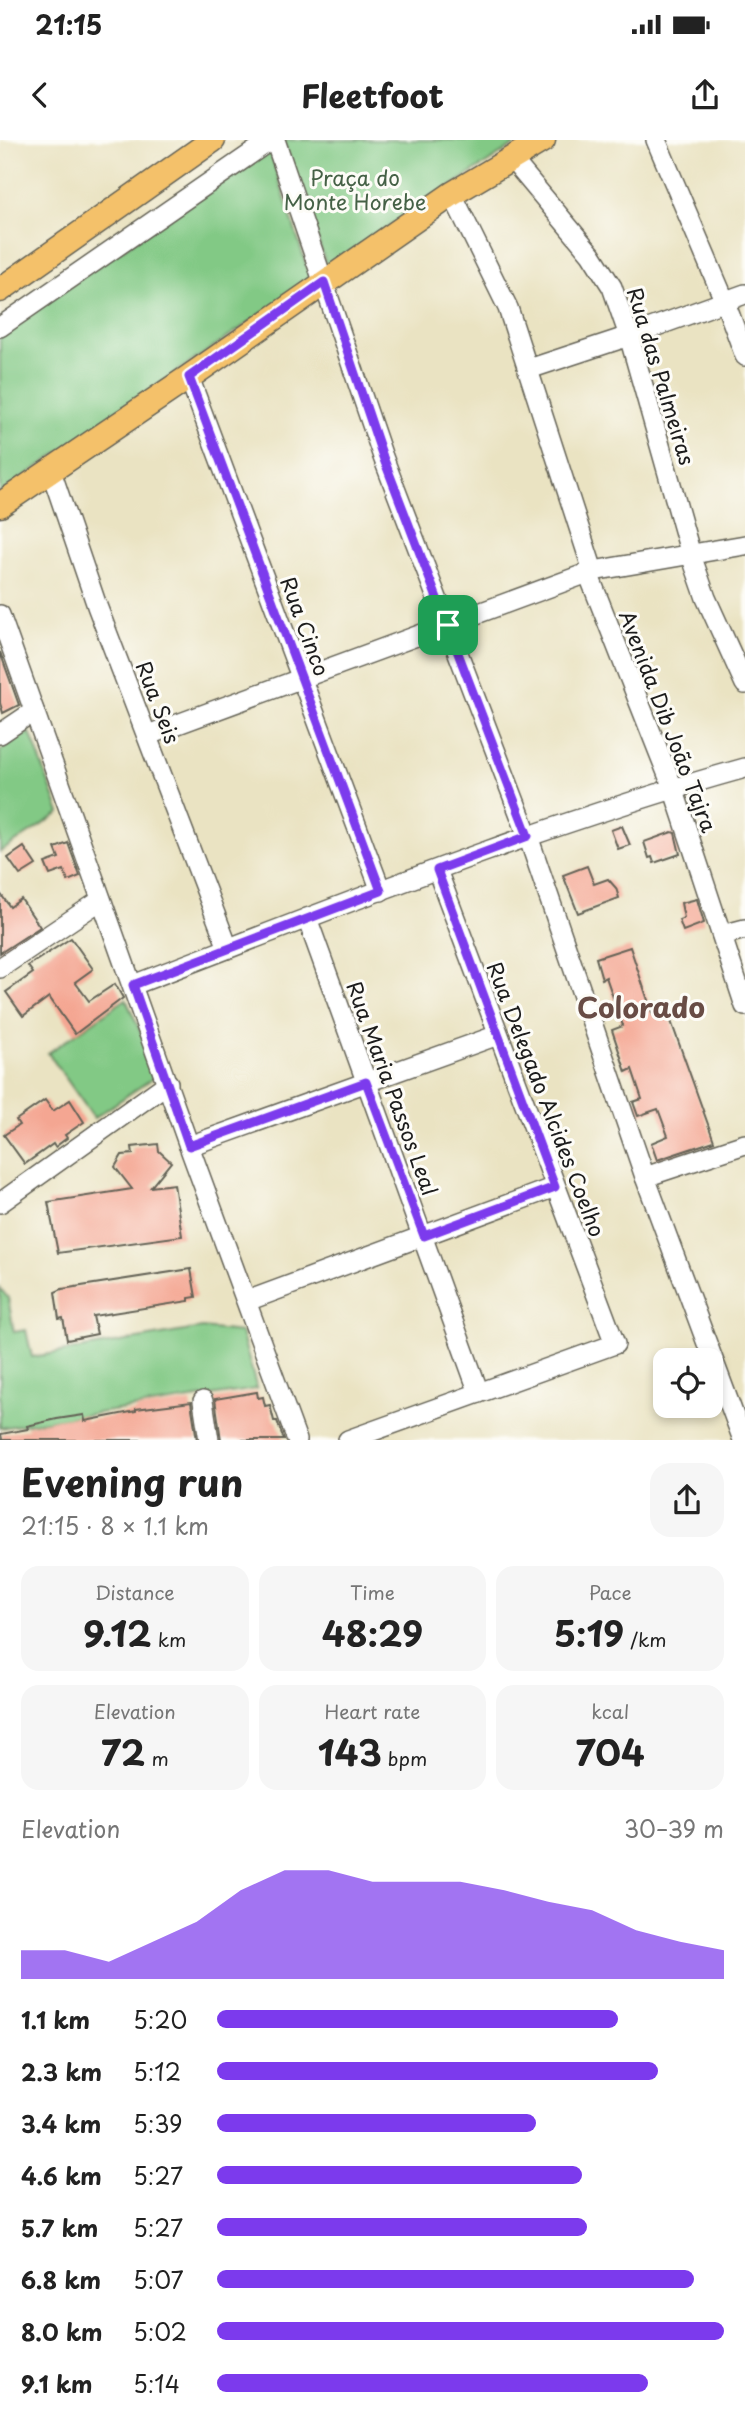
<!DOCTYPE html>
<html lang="en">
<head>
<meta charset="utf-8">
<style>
	:root { --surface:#fff; --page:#f6f6f6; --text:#222; --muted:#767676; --accent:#7c3aed }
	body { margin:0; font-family:"Playpen Sans",sans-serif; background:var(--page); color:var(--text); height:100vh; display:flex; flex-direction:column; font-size:26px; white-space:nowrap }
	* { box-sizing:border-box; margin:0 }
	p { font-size:23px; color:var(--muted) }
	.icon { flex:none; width:38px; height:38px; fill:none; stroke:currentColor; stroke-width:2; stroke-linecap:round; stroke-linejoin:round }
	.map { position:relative; height:1300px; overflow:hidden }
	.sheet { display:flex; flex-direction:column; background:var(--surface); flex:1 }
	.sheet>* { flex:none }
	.fabs { position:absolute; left:653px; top:1208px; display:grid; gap:14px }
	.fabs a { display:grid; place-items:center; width:70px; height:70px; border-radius:14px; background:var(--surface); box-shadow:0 4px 10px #0003; font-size:35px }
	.pin { position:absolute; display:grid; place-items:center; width:60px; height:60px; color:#fff; margin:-30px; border-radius:14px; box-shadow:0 4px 10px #0006 }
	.round { display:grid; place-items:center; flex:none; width:74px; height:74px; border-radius:21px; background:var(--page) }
	.head { display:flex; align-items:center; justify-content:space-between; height:119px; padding:0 21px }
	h1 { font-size:38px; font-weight:700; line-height:52px }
	.figures { display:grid; grid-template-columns:repeat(3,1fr); gap:10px; height:119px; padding:7px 21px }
	.figures div { display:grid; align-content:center; border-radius:18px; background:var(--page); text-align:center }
	.figures b { font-size:35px; font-weight:700 }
	.figures small { font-size:19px; font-weight:400 }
	.figures p { font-size:19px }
	.chart { height:196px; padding:14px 21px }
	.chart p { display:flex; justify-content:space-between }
	.chart svg { width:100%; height:126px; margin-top:7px; fill:var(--accent); opacity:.7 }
	ul { padding:0 21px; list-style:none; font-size:23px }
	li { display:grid; grid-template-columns:112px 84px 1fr; align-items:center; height:52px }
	li i { height:18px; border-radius:9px; background:var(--accent) }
	.status { display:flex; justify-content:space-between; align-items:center; height:49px; padding:0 35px; background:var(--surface); direction:ltr }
	.status svg { height:19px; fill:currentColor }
	header { display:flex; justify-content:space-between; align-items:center; height:91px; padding:0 21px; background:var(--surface); font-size:32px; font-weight:700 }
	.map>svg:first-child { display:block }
	.green { fill:#82c985; stroke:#4f7250; stroke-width:2 }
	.building { fill:#f4a692 }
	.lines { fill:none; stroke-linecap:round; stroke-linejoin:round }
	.minor-casing { stroke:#646256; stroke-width:22 }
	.major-casing { stroke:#646256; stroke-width:27 }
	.minor { stroke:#fff; stroke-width:19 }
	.major { stroke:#f4c16a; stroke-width:24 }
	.route-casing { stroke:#fff; stroke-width:14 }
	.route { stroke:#7c3aed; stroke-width:9 }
	.labels { text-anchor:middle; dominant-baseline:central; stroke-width:6; stroke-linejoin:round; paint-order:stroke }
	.park-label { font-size:21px; fill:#456146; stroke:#fdfcf7 }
	.street-label { font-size:21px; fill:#1c1c1c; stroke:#fdfcf7 }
	.district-label { font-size:28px; font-weight:bold; fill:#684c45; stroke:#fdfcf7 }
</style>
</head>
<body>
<div class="status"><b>21:15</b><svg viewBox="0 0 49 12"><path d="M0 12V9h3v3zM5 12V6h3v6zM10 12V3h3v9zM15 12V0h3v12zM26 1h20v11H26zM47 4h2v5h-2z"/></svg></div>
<header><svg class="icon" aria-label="back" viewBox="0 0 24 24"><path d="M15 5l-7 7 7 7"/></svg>Fleetfoot<svg class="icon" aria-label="share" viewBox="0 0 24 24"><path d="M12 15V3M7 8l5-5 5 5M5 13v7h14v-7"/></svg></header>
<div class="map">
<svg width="745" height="1300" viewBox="0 0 745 1300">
	<rect width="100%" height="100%" fill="#fdfcf7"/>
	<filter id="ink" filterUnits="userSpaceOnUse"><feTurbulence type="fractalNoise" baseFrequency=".0143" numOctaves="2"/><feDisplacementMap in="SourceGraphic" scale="14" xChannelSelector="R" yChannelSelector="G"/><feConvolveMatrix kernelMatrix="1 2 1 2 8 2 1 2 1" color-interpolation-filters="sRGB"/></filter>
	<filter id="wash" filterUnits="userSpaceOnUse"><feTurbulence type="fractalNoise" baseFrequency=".00686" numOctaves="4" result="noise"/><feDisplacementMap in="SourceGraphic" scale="28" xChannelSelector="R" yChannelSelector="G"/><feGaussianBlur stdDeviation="1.57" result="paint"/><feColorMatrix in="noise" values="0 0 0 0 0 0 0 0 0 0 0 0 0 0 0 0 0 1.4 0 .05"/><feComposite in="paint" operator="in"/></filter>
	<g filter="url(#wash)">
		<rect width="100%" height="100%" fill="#eae3c2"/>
		<g class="green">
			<polygon points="288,0 522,0 327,127 284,3"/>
			<polygon points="269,8 311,140 0,353 0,194"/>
			<polygon points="30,592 60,673 0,712 0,611 18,598"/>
			<polygon points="126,859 159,934 94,978 48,913"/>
			<polygon points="0,1148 8,1158 14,1192 26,1190 32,1217 202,1188 241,1192 257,1249 0,1288"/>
		</g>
		<g id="blocks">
			<g class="building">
				<polygon points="0,512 19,565 3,573 0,563"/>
				<polygon points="622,686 630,705 618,709 611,690"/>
				<polygon points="672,692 675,693 680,714 654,723 652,717 649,718 644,702"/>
				<polygon points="68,703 80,736 68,741 64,730 50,735 45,723 59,718 55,708"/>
				<polygon points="24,707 36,725 20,735 8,718"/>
				<polygon points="587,726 594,744 608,739 616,748 619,758 578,773 563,735"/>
				<polygon points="0,753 10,767 21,759 40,787 0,813"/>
				<polygon points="697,759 704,783 683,791 679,780 684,778 681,763"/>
				<polygon points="71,798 93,829 75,842 89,861 115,844 123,858 75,894 49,857 23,876 6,852 33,833 28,826"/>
				<polygon points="630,807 653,875 667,870 714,1001 657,1020 651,1003 668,996 658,969 638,976 633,962 642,959 632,929 626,932 612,890 623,886 606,837 602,839 596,818"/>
				<polygon points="45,960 53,971 70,960 84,982 65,995 67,998 55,1007 53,1004 25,1024 4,995 19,985 16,980"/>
				<polygon points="158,1004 159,1011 171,1022 151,1047 174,1044 182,1096 58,1113 48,1062 132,1049 115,1027 122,1015 133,1014 132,1007"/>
				<polygon points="191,1129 196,1157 189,1158 189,1161 93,1176 97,1194 67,1200 63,1178 59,1179 55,1152 62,1149"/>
				<polygon points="257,1252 258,1258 263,1257 265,1266 270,1265 274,1281 277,1281 284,1300 221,1300 215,1259"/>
				<polygon points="191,1262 197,1300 2,1300 1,1294 28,1289 27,1286 57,1279 84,1275 85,1281 136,1271 136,1269"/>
			</g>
		</g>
	</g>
	<g filter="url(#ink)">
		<use href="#blocks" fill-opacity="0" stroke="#646256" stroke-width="2"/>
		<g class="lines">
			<defs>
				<g id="minor">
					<polyline points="275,0 383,317 528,696 645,1037 743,1300"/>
					<polyline points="656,0 725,162 745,216"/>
					<polyline points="511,18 591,114 612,147 629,196 691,415 706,458 745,544"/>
					<polyline points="452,54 508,168 593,431"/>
					<polyline points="0,187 268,2"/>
					<polyline points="529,229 629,196 745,154"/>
					<polyline points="189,237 381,751"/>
					<polyline points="51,331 97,466 228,808"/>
					<polyline points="588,433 673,648 745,866"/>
					<polyline points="0,475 189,1006 297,1300"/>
					<polyline points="0,594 34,571"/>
					<polyline points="148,595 593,431 745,405"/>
					<polyline points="307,778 479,1253"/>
					<polyline points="722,795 745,789"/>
					<polyline points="0,828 101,760"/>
					<path d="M133 845C335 768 536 686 745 628"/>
					<polyline points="189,1006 498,895"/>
					<polyline points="645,1037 745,1004"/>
					<polyline points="0,1063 168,943"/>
					<polyline points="247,1161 555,1047"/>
					<polyline points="203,1261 209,1300"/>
					<polyline points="348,1300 615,1204 437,730"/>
				</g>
				<g id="major">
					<polyline points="0,150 213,0"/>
					<polyline points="0,365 189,237 452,54 543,0"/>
				</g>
			</defs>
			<use href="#minor" class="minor-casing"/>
			<use href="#major" class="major-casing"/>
			<use href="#minor" class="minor"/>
			<use href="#major" class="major"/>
		</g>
	</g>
	<g class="lines" filter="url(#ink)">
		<defs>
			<polygon id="route" points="324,142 383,317 528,696 437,730 555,1047 424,1096 366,942 189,1006 133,845 381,751 189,237"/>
		</defs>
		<use href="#route" class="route-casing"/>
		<use href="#route" class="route"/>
	</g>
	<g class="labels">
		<g class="park-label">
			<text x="355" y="37">Praça do<tspan x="355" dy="24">Monte Horebe</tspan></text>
		</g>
		<g class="street-label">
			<text transform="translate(662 236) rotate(73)">Rua das Palmeiras</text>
			<text transform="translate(306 486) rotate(70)">Rua Cinco</text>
			<text transform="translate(159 562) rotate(69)">Rua Seis</text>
			<text transform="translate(669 581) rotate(69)">Avenida Dib João Tajra</text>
			<text transform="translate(393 948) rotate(70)">Rua Maria Passos Leal</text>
			<text transform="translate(547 959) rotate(69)">Rua Delegado Alcides Coelho</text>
		</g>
		<g class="district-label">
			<text x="641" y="866">Colorado</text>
		</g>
	</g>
</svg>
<div class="fabs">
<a><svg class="icon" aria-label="locate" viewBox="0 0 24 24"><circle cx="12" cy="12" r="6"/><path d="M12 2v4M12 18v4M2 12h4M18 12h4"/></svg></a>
</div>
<div class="pin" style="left:448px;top:485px;background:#1e9e55"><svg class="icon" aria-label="arrive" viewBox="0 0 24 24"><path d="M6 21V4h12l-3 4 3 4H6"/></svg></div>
</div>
<section class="sheet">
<div class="head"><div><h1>Evening run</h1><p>21:15 · 8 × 1.1 km</p></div><a class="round"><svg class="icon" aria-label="share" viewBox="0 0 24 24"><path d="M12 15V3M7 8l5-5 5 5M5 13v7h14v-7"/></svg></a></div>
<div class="figures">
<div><p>Distance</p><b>9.12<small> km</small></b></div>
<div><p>Time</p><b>48:29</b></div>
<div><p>Pace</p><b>5:19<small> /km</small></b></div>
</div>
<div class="figures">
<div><p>Elevation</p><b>72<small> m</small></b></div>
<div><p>Heart rate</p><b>143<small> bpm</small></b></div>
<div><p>kcal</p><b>704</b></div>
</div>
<div class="chart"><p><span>Elevation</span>30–39 m</p>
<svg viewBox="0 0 160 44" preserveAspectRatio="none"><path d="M0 44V34L10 34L20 38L30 31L40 24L50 13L60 6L70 6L80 10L90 10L100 10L110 13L120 17L130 20L140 27L150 31L160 34V44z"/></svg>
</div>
<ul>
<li><b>1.1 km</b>5:20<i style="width:79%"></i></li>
<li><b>2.3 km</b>5:12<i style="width:87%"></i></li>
<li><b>3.4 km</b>5:39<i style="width:63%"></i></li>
<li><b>4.6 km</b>5:27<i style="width:72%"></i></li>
<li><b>5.7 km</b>5:27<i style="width:73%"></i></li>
<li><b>6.8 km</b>5:07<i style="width:94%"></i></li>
<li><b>8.0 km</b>5:02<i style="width:100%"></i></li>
<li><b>9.1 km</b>5:14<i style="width:85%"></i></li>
</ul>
</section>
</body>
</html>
